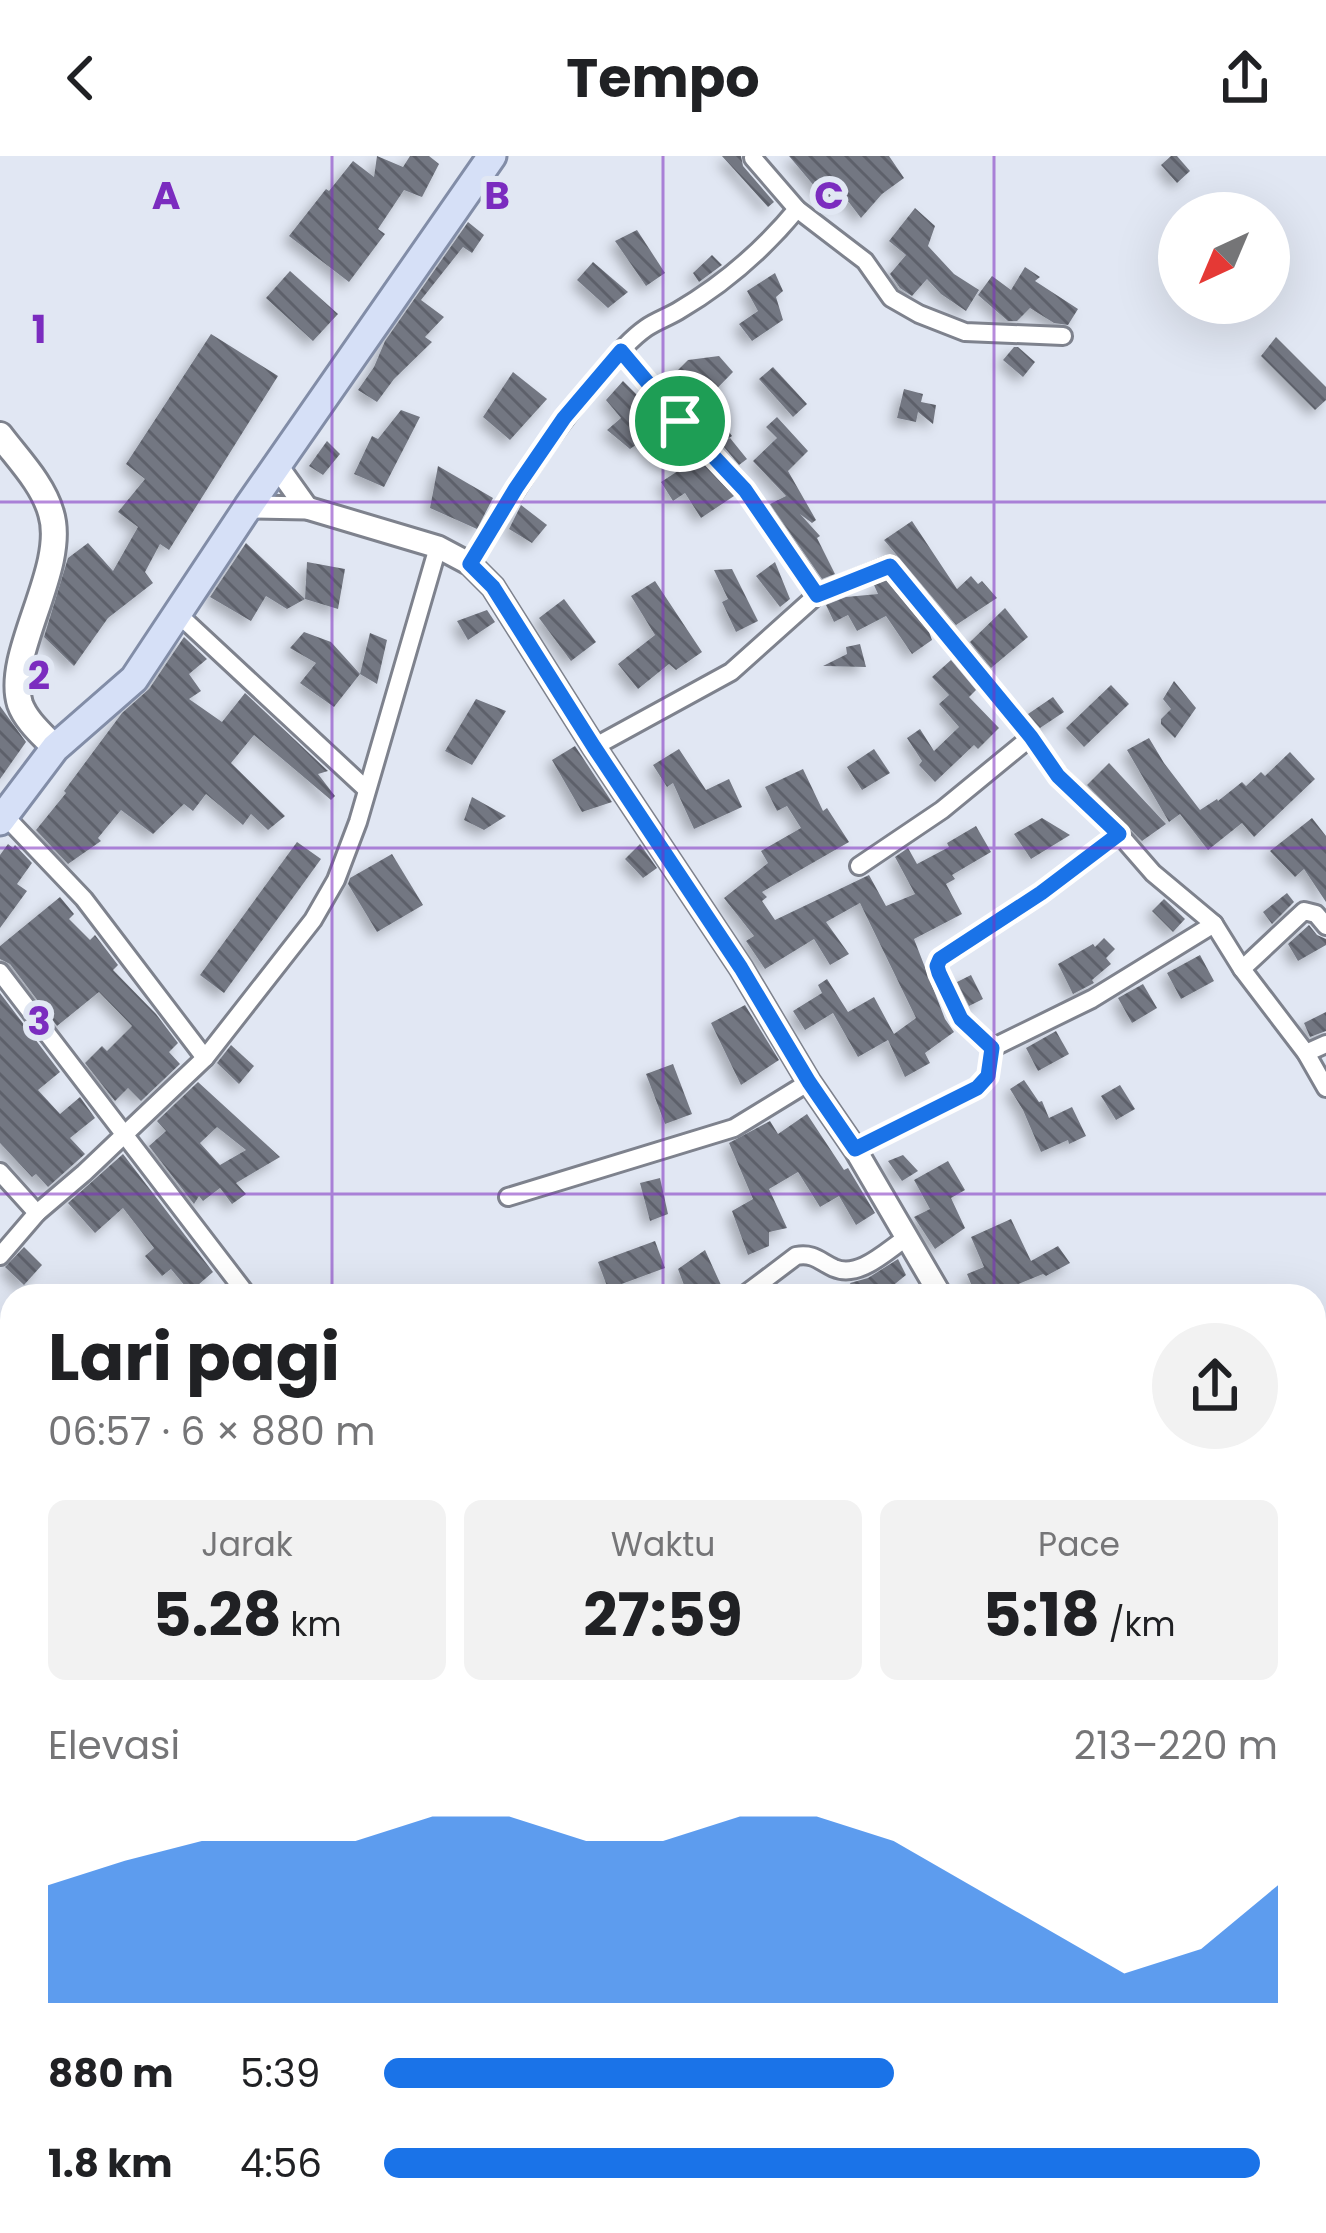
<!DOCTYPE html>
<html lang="id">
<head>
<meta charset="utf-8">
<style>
	:root { --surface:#fff; --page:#f2f2f2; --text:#202124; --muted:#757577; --accent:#1a73e8 }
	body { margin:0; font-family:Poppins,sans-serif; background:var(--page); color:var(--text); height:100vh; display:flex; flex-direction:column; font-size:45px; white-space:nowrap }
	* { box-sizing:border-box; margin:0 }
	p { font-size:39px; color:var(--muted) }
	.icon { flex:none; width:66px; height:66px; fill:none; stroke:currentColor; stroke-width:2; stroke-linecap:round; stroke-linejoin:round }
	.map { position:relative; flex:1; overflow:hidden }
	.side { position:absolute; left:0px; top:1128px; width:1326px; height:951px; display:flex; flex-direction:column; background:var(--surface); border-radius:36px 36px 0 0; box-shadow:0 12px 48px #0002 }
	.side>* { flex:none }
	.needle { width:78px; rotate:224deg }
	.fabs { position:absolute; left:1158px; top:36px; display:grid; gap:24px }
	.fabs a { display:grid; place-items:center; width:132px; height:132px; border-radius:50%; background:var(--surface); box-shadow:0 12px 48px #0002; font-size:60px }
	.pin { position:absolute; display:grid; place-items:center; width:102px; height:102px; color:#fff; margin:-51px; border:6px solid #fff; border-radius:50%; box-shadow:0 3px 12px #0007 }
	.round { display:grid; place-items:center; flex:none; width:126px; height:126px; border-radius:63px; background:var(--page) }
	.overview { display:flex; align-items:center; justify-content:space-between; height:204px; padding:0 48px }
	h1 { font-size:66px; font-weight:700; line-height:90px }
	.stats { display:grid; grid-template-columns:repeat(3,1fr); gap:18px; height:204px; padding:12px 48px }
	.stats div { display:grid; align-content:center; border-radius:18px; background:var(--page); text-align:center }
	.stats b { font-size:60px; font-weight:700 }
	.stats small { font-size:33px; font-weight:400 }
	.stats p { font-size:33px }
	.chart { height:336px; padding:24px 48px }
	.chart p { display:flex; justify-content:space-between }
	.chart svg { width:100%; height:216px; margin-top:12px; fill:var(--accent); opacity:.7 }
	ul { padding:0 48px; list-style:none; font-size:39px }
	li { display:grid; grid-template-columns:192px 144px 1fr; align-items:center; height:90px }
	li i { height:30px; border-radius:15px; background:var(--accent) }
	header { display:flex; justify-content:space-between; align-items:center; height:156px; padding:0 48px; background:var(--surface); font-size:54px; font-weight:700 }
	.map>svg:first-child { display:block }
	.building { fill:url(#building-back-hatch); fill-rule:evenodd; filter:url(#shadow) }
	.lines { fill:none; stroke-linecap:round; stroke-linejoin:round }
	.minor-casing { stroke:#7e828d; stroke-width:22 }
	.tertiary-casing { stroke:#7e828d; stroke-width:27 }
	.secondary-casing { stroke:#7e828d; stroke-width:30 }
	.primary-casing { stroke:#828da7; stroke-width:33 }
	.minor { stroke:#fff; stroke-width:16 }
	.tertiary { stroke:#fff; stroke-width:21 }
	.secondary { stroke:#fff; stroke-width:24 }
	.primary { stroke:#d6e0f7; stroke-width:27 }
	.route-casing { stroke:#fff; stroke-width:24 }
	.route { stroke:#1a73e8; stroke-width:15 }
	.grid { fill:none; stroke:#7b2cbf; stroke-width:3; stroke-opacity:0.55 }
	.grid-label { font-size:39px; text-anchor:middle; font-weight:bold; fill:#7b2cbf; stroke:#e1e7f3; stroke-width:12; stroke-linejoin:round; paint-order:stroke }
</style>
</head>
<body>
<header><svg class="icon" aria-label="back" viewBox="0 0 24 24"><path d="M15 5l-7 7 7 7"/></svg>Tempo<svg class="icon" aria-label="share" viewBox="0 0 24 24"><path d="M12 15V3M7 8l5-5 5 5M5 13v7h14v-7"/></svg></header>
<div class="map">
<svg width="1326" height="2077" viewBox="0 0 1326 2077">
	<defs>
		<pattern id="building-back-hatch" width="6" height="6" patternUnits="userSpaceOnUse" patternTransform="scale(3)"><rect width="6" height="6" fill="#737782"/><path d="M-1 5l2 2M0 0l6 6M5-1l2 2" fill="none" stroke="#5d616a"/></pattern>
		<filter id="shadow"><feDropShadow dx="-6" dy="6" stdDeviation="6" flood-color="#0004"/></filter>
	</defs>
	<rect width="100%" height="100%" fill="#e1e7f3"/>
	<g class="building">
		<polygon points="377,0 403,11 410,0 429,0 439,8 422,41 404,34 378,73 385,78 349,126 289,80 326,33 329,35 353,5 374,21"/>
		<polygon points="722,0 741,0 743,10 774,46 768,51"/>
		<polygon points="789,0 889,0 904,22 882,38 861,62 844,40 831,50"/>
		<polygon points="1171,0 1177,0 1190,15 1177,27 1161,9"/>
		<polygon points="915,52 935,70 928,90 954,118 979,134 966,155 941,138 927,123 912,140 900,132 890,118 906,99 889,85"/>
		<polygon points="468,66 484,79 472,97 463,91 421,144 444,161 425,181 432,186 394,223 377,246 358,234 374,211 385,185"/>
		<polygon points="637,74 665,117 646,130 615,85"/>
		<polygon points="712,99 722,109 699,126 693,117"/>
		<polygon points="593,106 628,136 608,152 577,124"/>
		<polygon points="1025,111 1040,121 1035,125 1078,153 1068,169 1054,167 1030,152 1017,165 1008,165 978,139 992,120 1011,134"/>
		<polygon points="290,115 338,158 313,185 266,142"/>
		<polygon points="775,117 783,135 776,141 783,164 752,185 739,168 758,155 747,135"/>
		<polygon points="211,178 278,220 169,394 160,388 145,416 153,427 108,462 74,510 44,481 68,402 88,387 113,415 138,371 118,356 145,323 126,308"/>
		<polygon points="1276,181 1326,231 1326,244 1315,254 1261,200"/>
		<polygon points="1014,191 1018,191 1035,206 1023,221 1003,204"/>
		<polygon points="719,200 733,216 697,253 675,217 688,204"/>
		<polygon points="773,211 807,248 793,261 759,223"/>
		<polygon points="513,216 547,243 510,284 483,261"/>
		<polygon points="623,225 666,268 630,293 607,274 621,262 606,244"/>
		<polygon points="904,233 923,238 921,246 936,249 933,268 918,256 916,266 897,262"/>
		<polygon points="401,254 420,261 384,331 354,318 372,280 378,283"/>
		<polygon points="777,261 808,295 788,315 816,364 812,367 800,358 820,380 817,382 835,418 822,423 770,348 786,340 753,305 777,282 766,271"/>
		<polygon points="721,264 732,280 722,287 730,282 747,303 739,309 709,273"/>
		<polygon points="327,285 340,298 323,319 309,310"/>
		<polygon points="698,302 734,340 701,362 685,337 673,345 661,326"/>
		<polygon points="438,310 493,342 477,373 430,352"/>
		<polygon points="521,349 547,369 532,387 509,373"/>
		<polygon points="912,365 957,433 971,420 978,428 982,425 997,442 956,469 884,384"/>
		<polygon points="246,387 305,443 287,453 266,440 251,465 210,441"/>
		<polygon points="307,406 345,413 338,453 305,443"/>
		<polygon points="775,406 790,443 780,451 756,420"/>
		<polygon points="732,413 758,465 736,476 722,446 728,443 714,414"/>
		<polygon points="886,424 929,476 932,484 912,498 886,460 857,475 848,459 834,466 826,449 846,441 878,438 874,429"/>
		<polygon points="655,425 702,496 676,514 669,508 638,533 618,508 655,479 631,440"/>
		<polygon points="564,443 596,486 571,505 539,462"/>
		<polygon points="1005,452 1028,481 991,512 970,486"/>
		<polygon points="487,454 495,466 468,484 457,465"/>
		<polygon points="304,476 331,486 360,518 334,551 300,527 316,507 290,492"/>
		<polygon points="370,477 387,484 377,528 360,518"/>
		<polygon points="184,481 207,503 189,518 201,535 189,543 222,566 245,537 328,615 318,618 335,640 331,644 254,579 231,607 285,660 268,674 251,658 243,669 206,638 193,655 184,648 153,678 121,654 98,682 101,685 68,708 36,674 66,637 64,635 122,557 149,533"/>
		<polygon points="860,488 866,511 823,510 847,498 846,491"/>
		<polygon points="951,504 976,534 969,541 999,572 978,593 974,589 935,626 919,609 922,605 907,582 920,573 934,595 959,571 939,548 949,539 932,521"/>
		<polygon points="1174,525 1196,552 1175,582 1161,568 1161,563 1171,553 1163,543"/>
		<polygon points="1111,529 1129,548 1084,591 1066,572"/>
		<polygon points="1053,541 1064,556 1040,572 1028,558"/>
		<polygon points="476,543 506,555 472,609 445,595"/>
		<polygon points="0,550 26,586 0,623"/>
		<polygon points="1149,582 1164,607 1200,654 1217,643 1218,645 1242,626 1246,630 1261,616 1265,620 1290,596 1315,623 1254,681 1242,667 1208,694 1180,658 1169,666 1127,594"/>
		<polygon points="575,590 581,599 612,646 582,656 552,604"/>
		<polygon points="679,593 706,634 729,623 742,651 694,673 673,627 667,631 653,609"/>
		<polygon points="874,593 890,617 862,634 847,611"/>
		<polygon points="1109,607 1166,668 1142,685 1087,629"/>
		<polygon points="803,613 823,655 827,652 849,686 762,736 767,741 762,745 775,764 869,719 886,750 915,738 895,701 908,692 917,708 949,691 947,687 976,670 991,696 952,719 955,723 946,728 962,758 914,783 945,863 954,876 925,897 930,907 905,921 888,884 858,901 833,857 805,874 793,855 822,837 818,829 827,823 848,856 874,841 894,878 916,862 860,747 826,766 849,798 830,809 814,783 765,813 746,785 754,780 724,742 768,707 761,695 801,672 787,650 777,655 765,631"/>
		<polygon points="472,641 506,660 484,674 464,664"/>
		<polygon points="1042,662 1070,679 1031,703 1014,678"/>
		<polygon points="1312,662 1326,680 1326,746 1304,713 1295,721 1270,695"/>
		<polygon points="297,686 321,703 224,837 200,819"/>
		<polygon points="8,688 13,692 15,689 32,707 17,728 27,735 0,772 0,699"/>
		<polygon points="640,688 657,712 643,722 625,703"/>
		<polygon points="392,698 423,749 377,776 348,728 350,722"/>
		<polygon points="1287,737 1294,746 1272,768 1263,756"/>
		<polygon points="60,741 74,758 69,763 90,784 95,779 118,809 113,814 156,858 178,887 169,896 180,908 141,945 128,932 115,945 85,907 102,890 107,895 132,870 99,836 57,870 10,808 0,803 0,790"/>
		<polygon points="1164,743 1185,763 1173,776 1152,755"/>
		<polygon points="1309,769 1317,779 1326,783 1326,789 1298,805 1288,788"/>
		<polygon points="1104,782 1115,793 1106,802 1111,808 1092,824 1094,827 1073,838 1058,808 1093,788 1095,791"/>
		<polygon points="1200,799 1214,825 1181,843 1167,817"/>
		<polygon points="971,819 983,843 969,850 957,826"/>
		<polygon points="1143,828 1157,852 1132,867 1118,842"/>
		<polygon points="0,837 60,916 38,934 60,958 80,941 95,962 70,982 85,998 48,1031 36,1018 32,1021 0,987"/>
		<polygon points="745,849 779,904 741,929 711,867"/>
		<polygon points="1326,856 1326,875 1310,881 1304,867"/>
		<polygon points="1056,875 1069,898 1038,915 1026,892"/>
		<polygon points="231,889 254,910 239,928 217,907"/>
		<polygon points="673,908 692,958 665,968 646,918"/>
		<polygon points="1024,924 1039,946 1042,945 1049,962 1072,951 1086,980 1069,988 1068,984 1041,996 1023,954 1010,933"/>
		<path d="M198 926 280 1001 236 1027 246 1038 232 1048 220 1032 203 1045 199 1040 194 1048 149 990 166 975 157 965ZM217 971 246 994 220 1009 200 987Z"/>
		<polygon points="1120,929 1135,953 1116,964 1101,940"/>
		<polygon points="807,958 844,1014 848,1012 875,1057 856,1069 839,1040 820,1051 798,1016 769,1033 787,1072 769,1076 769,1090 748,1099 732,1055 753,1043 729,987 770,965 778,978"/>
		<polygon points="123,998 213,1116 190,1136 171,1113 162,1120 145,1100 154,1092 123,1052 95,1077 68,1047"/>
		<polygon points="903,999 918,1015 902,1025 888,1005"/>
		<polygon points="948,1005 965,1034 951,1042 965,1072 935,1093 914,1061 930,1053 914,1024"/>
		<polygon points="660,1022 668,1058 650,1065 640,1027"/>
		<polygon points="1011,1063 1031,1105 1058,1090 1070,1107 1046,1120 1043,1118 989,1140 976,1140 967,1118 984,1111 971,1081"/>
		<polygon points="655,1085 665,1112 608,1133 598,1106"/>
		<polygon points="24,1091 42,1109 24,1129 5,1111"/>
		<polygon points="705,1094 721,1129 708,1136 709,1140 688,1140 678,1113"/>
		<polygon points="898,1103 906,1119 880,1140 856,1140 850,1127 868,1122"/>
	</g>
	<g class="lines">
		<defs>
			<g id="minor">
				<polyline points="753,2 797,53 865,105 891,142 919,158 965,176 1063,180"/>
				<polyline points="621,195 680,264 745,334 817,439"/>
				<path d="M470 408C509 344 547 282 595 225 611 207 626 186 646 172 656 165 668 161 678 155 724 128 764 93 797 53"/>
				<polyline points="178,458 366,633"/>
				<polyline points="594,591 731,516 817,439 890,409 1031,581 1058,619 1119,678 1153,717 1214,768 1242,813 1306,897 1326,932"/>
				<polyline points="4,659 84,743 205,902"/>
				<polyline points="859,710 942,654 1031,581"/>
				<polyline points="1242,813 1304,755 1316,758 1326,770"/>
				<polyline points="0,816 248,1140"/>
				<polyline points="992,892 1092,843 1214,768"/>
				<polyline points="1306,897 1326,888"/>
				<polyline points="855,993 977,932 988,920 992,892 961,863 939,817 937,810 940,803 1041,737 1119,678"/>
				<polyline points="0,1016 37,1057"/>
				<polyline points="508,1041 734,972 809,926"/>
				<polyline points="0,1100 37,1057 84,1017 205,902 313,764 336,724 358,666 438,391"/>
				<path d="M743 1140 796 1100C814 1097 819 1105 834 1112 859 1123 886 1095 906 1082"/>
				<polyline points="1314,1297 1326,1284"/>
			</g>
			<g id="tertiary">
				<polyline points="277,310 307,352"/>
				<polyline points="248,351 307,352 438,391 470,408 493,431 594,591 741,812 809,926 855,993 941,1140"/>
				<polyline points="1314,1984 1326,1983"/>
			</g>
			<path id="secondary" d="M0 279C18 303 43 328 51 357 68 412 4 498 20 548 26 565 43 579 55 592"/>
			<polyline id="primary" points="0,665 55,592 134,523 248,351 492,0"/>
		</defs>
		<use href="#minor" class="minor-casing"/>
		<use href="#tertiary" class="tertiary-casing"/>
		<use href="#secondary" class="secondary-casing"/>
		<use href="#primary" class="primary-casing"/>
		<use href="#minor" class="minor"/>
		<use href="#tertiary" class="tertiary"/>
		<use href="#secondary" class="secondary"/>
		<use href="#primary" class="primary"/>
	</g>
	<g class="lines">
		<defs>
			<polygon id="route" points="621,195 680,265 745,334 817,439 890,410 1031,581 1058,620 1119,678 1041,737 940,803 937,810 939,817 961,863 992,892 988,920 977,932 855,993 809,926 741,812 594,591 493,431 470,408 516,332 564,262"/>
		</defs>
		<use href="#route" class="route-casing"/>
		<use href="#route" class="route"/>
	</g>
	<path class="grid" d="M332 0V1140M663 0V1140M994 0V1140M0 346H1326M0 692H1326M0 1038H1326M0 1385H12M1314 1385H1326M0 1731H12M1314 1731H1326M332 2067V2077M663 2067V2077M994 2067V2077"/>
	<g class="grid-label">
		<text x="166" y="53">A</text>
		<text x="497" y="53">B</text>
		<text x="829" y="53">C</text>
		<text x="39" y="187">1</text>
		<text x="39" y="533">2</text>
		<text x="39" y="879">3</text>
	</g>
</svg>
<div class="fabs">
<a><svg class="needle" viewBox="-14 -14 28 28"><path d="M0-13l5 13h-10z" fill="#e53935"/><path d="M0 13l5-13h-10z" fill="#757577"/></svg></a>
</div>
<div class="pin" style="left:680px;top:265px;background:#1e9e55"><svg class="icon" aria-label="arrive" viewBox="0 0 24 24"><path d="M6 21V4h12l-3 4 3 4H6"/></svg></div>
<section class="side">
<div class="overview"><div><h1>Lari pagi</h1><p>06:57 · 6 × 880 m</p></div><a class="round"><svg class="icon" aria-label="share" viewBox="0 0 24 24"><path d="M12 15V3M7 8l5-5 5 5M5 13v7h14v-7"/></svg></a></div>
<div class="stats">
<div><p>Jarak</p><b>5.28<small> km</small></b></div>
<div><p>Waktu</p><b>27:59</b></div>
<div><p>Pace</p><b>5:18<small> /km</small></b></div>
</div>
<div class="chart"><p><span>Elevasi</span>213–220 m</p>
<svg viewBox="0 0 160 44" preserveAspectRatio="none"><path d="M0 44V20L10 15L20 11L30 11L40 11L50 6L60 6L70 11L80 11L90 6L100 6L110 11L120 20L130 29L140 38L150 33L160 20V44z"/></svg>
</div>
<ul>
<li><b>880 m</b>5:39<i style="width:57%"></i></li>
<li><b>1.8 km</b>4:56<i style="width:98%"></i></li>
</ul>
</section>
</div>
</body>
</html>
